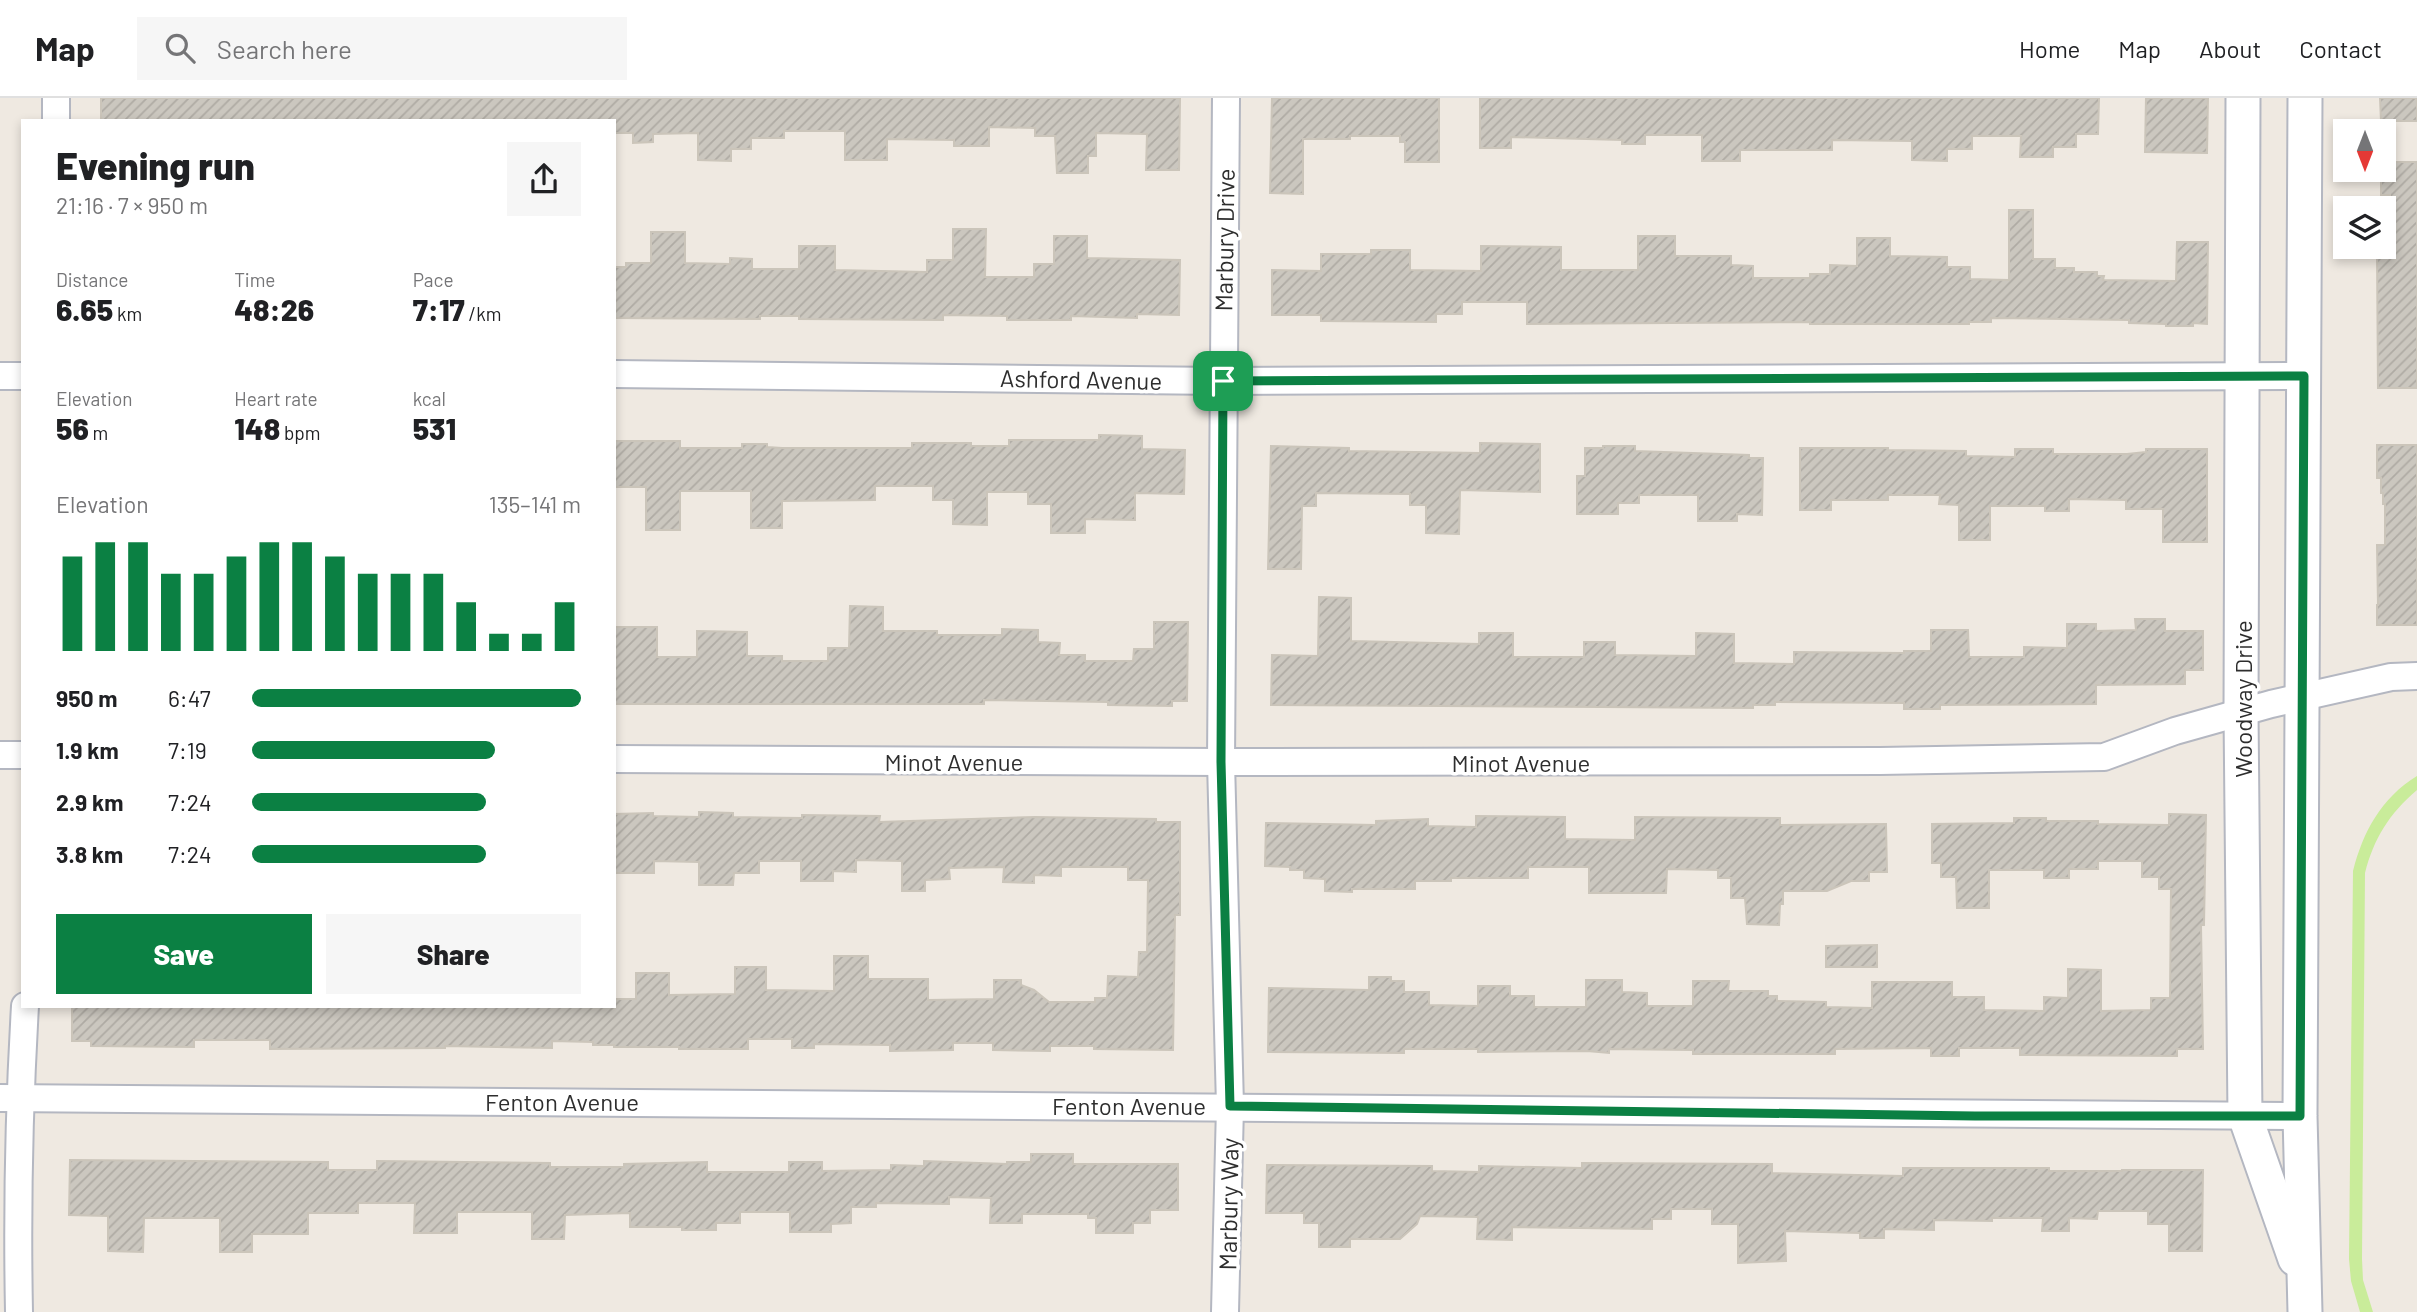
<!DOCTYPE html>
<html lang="en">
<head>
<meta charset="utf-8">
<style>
	:root { --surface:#fff; --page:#f6f6f6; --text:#202124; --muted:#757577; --line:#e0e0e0; --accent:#0b8043 }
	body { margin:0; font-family:Barlow,sans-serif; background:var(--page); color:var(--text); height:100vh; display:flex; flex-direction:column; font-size:26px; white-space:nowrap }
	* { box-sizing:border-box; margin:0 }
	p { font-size:23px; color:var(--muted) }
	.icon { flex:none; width:38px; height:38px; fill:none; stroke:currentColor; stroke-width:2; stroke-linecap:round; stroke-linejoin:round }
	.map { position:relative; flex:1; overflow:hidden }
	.details { position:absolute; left:21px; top:21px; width:595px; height:889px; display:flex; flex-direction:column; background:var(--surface); border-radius:0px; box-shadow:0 4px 10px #0003 }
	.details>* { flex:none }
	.needle { width:46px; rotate:180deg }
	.buttons { position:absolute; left:2333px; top:21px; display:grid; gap:14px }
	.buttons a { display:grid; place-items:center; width:63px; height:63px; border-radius:0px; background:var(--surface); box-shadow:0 4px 10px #0003; font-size:35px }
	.pin { position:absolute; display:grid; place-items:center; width:60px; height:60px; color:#fff; margin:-30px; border-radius:14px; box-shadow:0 4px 10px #0006 }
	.round { display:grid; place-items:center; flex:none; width:74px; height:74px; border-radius:0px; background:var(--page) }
	.overview { display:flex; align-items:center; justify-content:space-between; height:119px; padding:0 35px }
	h1 { font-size:38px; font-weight:800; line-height:52px }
	.figures { display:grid; grid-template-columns:repeat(3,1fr); gap:10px; height:119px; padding:7px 35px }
	.figures div { display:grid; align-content:center }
	.figures b { font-size:30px; font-weight:800 }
	.figures small { font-size:19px; font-weight:400 }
	.figures p { font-size:19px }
	.chart { height:196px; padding:14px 35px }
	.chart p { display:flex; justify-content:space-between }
	.chart svg { width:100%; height:126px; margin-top:7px; stroke:var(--accent); stroke-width:6 }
	.primary-button { display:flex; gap:14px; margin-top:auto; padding:14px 35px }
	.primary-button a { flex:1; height:80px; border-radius:0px; background:var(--accent); color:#fff; font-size:28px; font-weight:800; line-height:80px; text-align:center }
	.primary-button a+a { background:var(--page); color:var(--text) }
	ul { padding:0 35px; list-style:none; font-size:23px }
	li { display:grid; grid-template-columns:112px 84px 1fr; align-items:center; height:52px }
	li i { height:18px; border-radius:9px; background:var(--accent) }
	header { display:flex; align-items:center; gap:42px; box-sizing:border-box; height:98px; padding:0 35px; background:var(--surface); border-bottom:2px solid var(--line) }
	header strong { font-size:33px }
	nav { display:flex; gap:38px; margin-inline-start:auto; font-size:24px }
	.search { width:490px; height:63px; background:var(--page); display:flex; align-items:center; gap:18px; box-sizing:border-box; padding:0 24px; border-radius:0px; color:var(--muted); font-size:26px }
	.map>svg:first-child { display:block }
	.pitch { fill:#c9ec9a }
	.building { fill:url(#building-hatch); stroke:#cbc5ba; stroke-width:2 }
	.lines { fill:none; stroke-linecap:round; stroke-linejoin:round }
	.minor-casing { stroke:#b4b7c1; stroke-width:30 }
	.tertiary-casing { stroke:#b4b7c1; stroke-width:37 }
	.minor { stroke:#fff; stroke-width:26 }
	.tertiary { stroke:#fff; stroke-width:33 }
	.route-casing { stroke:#fff; stroke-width:14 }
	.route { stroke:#0b8043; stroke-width:9 }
	.labels { text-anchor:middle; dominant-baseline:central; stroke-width:7; stroke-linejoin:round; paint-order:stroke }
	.street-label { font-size:24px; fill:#2e2e2e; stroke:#fff }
</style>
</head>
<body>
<header>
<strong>Map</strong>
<div class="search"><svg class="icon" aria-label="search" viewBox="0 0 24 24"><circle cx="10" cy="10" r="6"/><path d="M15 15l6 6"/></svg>Search here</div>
<nav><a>Home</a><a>Map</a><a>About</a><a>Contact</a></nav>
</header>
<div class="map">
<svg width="2417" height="1214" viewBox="0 0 2417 1214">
	<defs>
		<pattern id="building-hatch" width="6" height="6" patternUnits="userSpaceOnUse" patternTransform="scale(1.75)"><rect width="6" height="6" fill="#cbc7bf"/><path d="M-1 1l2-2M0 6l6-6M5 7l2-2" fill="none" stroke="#afaba4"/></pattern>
	</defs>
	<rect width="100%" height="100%" fill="#efe9e1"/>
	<path class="pitch" d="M2417 678V692C2389 716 2374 740 2365 775L2362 1161 2363 1182 2373 1214H2360L2351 1183 2349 1161 2353 773C2363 734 2381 700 2417 678Z"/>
	<g class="building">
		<polygon points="101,0 1180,0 1179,72 1146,72 1147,36 1096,35 1096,58 1088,58 1088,75 1057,75 1055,38 1035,38 1035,30 989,29 989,48 954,48 954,42 887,41 887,62 845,62 845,33 784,33 784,40 751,40 751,51 731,51 731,63 698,62 698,35 653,36 653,44 633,45 633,35 614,35 614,23 101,23"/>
		<polygon points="1272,0 1439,0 1439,64 1405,64 1405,44 1400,44 1400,38 1350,38 1350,41 1303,41 1303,96 1270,95"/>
		<polygon points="1480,0 2099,0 2098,36 2076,36 2076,49 2053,49 2053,59 2020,59 2021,38 1972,38 1972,51 1947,51 1947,63 1912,62 1912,43 1832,42 1832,52 1740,52 1740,63 1702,63 1702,37 1645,37 1645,46 1622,46 1622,42 1511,39 1511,50 1480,50"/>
		<polygon points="2146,0 2208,0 2207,55 2145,54"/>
		<polygon points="2380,0 2417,0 2417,23 2381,23"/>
		<polygon points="2384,64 2417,64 2417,290 2378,290 2377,154 2391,154 2390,97 2381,97 2381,72 2384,72"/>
		<polygon points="2009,112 2033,112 2033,161 2055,161 2055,170 2074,170 2074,174 2097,174 2097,178 2104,178 2103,182 2176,183 2177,144 2208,144 2207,226 2193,225 2193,228 2166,228 2166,226 2129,225 2129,222 1991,220 1991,224 1969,224 1969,226 1810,226 1810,224 1527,226 1527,204 1462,204 1462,216 1436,216 1436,224 1321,223 1321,217 1272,217 1272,172 1321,173 1321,156 1371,156 1371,152 1410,152 1410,172 1481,173 1481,148 1561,149 1561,172 1638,172 1638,138 1675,138 1675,158 1731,158 1731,167 1753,168 1753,180 1810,180 1810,176 1830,176 1830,167 1857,168 1857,140 1890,140 1890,158 1947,159 1947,169 1970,169 1970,181 2009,182"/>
		<polygon points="953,131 986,131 985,179 1034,179 1034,166 1054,166 1054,138 1087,138 1087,160 1180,162 1179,217 1137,216 1137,220 1071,218 1071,222 1007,222 1007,218 943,217 943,222 799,221 799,218 760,218 760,221 614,220 614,169 626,169 626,165 651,165 651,134 685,134 685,165 730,166 730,160 752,161 752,171 799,171 799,148 835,148 835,172 927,174 927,162 953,162"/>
		<polygon points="1099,337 1142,338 1142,351 1185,352 1184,396 1135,395 1135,422 1085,421 1085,435 1051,435 1051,406 1028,406 1028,394 987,394 987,427 953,426 953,402 933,402 933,388 875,388 875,402 782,403 782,430 751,430 751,393 680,393 680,432 646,432 646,389 614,389 614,343 680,343 680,350 742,350 742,346 767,346 767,349 782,350 912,350 912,345 971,345 971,348 1009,348 1009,342 1099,342"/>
		<polygon points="1480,345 1540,346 1540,394 1460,392 1459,436 1426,435 1426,407 1410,407 1410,396 1316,395 1316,408 1302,408 1301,471 1268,471 1271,348 1349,350 1349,353 1480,355"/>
		<polygon points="2377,347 2417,347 2417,527 2377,527 2377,507 2378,507 2377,447 2385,447 2385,406 2383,406 2383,395 2381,395 2381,380 2377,380"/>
		<polygon points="1603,348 1635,348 1635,353 1749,357 1749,360 1763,360 1762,417 1737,416 1737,423 1698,423 1698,397 1639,397 1639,405 1618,405 1618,416 1577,416 1577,378 1585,378 1585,350 1603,350"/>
		<polygon points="1800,350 1888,350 1888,352 1966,353 1966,358 2015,359 2015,351 2053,351 2053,356 2127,356 2146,354 2146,351 2207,351 2207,444 2163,444 2163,411 2126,411 2126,402 2069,401 2069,413 2045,413 2045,408 1990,408 1990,442 1959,442 1959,407 1939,406 1940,397 1888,397 1888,402 1831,402 1831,412 1800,412"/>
		<polygon points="1319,499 1351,500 1351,543 1479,546 1479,535 1513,535 1513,559 1584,559 1584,544 1615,544 1615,557 1696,558 1696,535 1734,536 1734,565 1794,566 1794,554 1904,555 1904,553 1931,553 1931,532 1968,532 1969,559 2024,559 2024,549 2067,550 2067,526 2096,526 2096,533 2136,532 2135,521 2165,521 2165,533 2203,533 2203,572 2185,572 2185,586 2096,587 2096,606 1940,607 1940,611 1904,611 1904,605 1775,604 1775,607 1753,607 1753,610 1271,607 1272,557 1318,558"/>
		<polygon points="850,508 883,509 883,533 937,533 937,537 1002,537 1002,531 1038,532 1038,544 1060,545 1059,557 1085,557 1085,563 1133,563 1134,551 1154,551 1154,524 1188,524 1187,603 1172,603 1172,608 1108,607 1108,604 984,602 984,606 614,606 614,529 657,529 657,559 697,559 697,533 747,534 747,558 782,558 782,563 828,563 828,550 849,550"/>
		<polygon points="699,714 733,715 733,719 802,720 802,717 880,718 879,724 1035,719 1156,721 1156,724 1180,724 1180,817 1175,817 1173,952 1094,951 1094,948 1050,948 1050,953 993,952 993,945 953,945 953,952 890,953 890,947 814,946 814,950 792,950 792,941 748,941 748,951 679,951 679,949 614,949 614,947 593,947 593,944 552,943 552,950 445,948 445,950 270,951 270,942 194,942 194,949 91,948 91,943 72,943 72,908 614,908 614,901 636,901 636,875 669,875 669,897 735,896 735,869 766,869 766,892 834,893 834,858 868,858 868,881 928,881 928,902 994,901 994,882 1021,882 1021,887 1034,892 1049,904 1095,904 1095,900 1107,900 1108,878 1138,879 1139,854 1147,854 1148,782 1128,782 1128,769 1061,769 1061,778 1034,777 1034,785 1003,784 1004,769 949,770 950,781 925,782 925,793 902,793 902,763 856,762 856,774 833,773 833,783 801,783 801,763 759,763 759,775 734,775 733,787 699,787 699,764 654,763 654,775 614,775 614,716 653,715 653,718 699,719"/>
		<polygon points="2169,716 2206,717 2204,827 2201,827 2203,951 2177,951 2177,958 2020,957 2020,950 1959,950 1959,958 1931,958 1931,950 1835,951 1835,956 1693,956 1693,952 1609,951 1609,955 1587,953 1478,954 1478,951 1404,951 1404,955 1268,954 1269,890 1369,892 1369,879 1391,879 1391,883 1404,883 1404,894 1429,894 1429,907 1478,908 1478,888 1510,888 1510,898 1534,898 1534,909 1586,909 1586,882 1622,882 1622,894 1647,895 1647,908 1693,908 1693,883 1729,883 1728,893 1768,893 1768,898 1777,898 1777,903 1826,904 1826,909 1872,910 1872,884 1952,884 1952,899 1984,899 1984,912 2044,913 2044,899 2068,900 2068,871 2101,872 2101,913 2151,912 2151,900 2170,900 2171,791 2159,791 2159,779 2142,779 2142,763 2098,763 2098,771 2069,771 2069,780 2044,780 2044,772 1989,772 1989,810 1957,810 1956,779 1941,779 1941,765 1932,765 1932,726 2014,725 2014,720 2046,720 2046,723 2098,723 2098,726 2169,727"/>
		<polygon points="1476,718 1565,719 1565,741 1635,742 1635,719 1780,720 1780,727 1886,726 1887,774 1869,774 1869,783 1851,783 1827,793 1783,793 1783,806 1780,806 1779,827 1747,826 1745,800 1731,800 1731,780 1718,780 1718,772 1667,771 1666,795 1589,795 1589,769 1528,769 1528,780 1451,780 1451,783 1415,783 1415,791 1352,791 1352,794 1325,793 1325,781 1304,780 1304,772 1290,772 1290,769 1265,768 1266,725 1376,727 1376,723 1428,721 1428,728 1476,729"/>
		<polygon points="1877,847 1877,869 1826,869 1826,848"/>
		<polygon points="1031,1056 1073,1056 1073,1066 1178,1066 1178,1112 1150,1112 1150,1125 1133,1125 1133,1135 1096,1135 1096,1120 1088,1120 1088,1116 1022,1116 1022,1125 990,1125 991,1100 949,1099 949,1106 876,1105 876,1109 851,1109 851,1125 831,1126 831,1134 790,1134 790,1114 740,1114 740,1125 716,1125 716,1132 682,1132 682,1129 630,1129 630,1115 565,1117 564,1141 532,1141 532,1114 457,1114 457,1135 414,1135 415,1105 358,1105 358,1115 308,1115 308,1136 252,1136 252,1154 220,1154 220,1120 144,1120 143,1154 108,1153 108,1118 69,1117 70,1062 328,1064 328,1072 377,1072 377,1063 550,1065 550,1069 624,1069 624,1066 707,1064 707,1074 789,1074 789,1064 822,1064 822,1073 891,1072 891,1067 924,1068 924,1063 1007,1066 1007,1064 1031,1064"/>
		<polygon points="1582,1065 1772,1066 1772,1075 1903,1078 1903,1070 2049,1070 2049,1073 2122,1073 2122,1072 2203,1072 2202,1153 2169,1153 2169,1126 2148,1126 2148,1113 2098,1113 2097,1121 2069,1120 2069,1133 2042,1133 2043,1120 1992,1120 1992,1123 1934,1122 1934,1132 1884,1131 1884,1140 1860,1140 1860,1135 1785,1133 1786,1163 1738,1165 1738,1126 1712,1126 1712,1111 1671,1111 1671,1121 1652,1121 1652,1131 1512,1129 1512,1142 1477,1141 1478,1119 1420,1118 1417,1126 1400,1141 1350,1141 1350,1149 1319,1149 1319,1125 1304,1125 1304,1115 1266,1115 1267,1067 1432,1068 1432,1073 1479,1074 1479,1068 1582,1070"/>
	</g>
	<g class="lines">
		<defs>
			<g id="minor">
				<polyline points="56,23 56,0"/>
				<polyline points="614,276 1222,283 2304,278"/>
				<polyline points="0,278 23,278"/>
				<polyline points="0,657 23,657"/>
				<polyline points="614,661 1221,664 1880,663 2104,659 2175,633 2271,606 2391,579 2417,578"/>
				<path d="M0 1000C767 999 1534 1018 2300 1018"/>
				<path d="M19 1214C17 1112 19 1010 25 908"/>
				<polyline points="1225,1214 1230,1008 1221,664 1226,0"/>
			</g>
			<g id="tertiary">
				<polyline points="2243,0 2241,615 2245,1018 2295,1161"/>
				<polyline points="2305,0 2300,1018 2305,1214"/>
			</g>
		</defs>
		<use href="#minor" class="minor-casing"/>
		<use href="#tertiary" class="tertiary-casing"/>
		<use href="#minor" class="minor"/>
		<use href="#tertiary" class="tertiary"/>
	</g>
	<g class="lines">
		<defs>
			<polygon id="route" points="2304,278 2300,1018 1975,1018 1230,1008 1221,664 1223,283"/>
		</defs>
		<use href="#route" class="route-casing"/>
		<use href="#route" class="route"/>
	</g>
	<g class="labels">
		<g class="street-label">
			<text transform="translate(1224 142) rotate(-89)">Marbury Drive</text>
			<text transform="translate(1081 281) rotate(1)">Ashford Avenue</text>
			<text transform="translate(2242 601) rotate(-90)">Woodway Drive</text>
			<text x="954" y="663">Minot Avenue</text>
			<text x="1521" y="664">Minot Avenue</text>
			<text x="562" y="1003">Fenton Avenue</text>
			<text x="1129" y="1007">Fenton Avenue</text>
			<text transform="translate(1228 1106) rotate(-89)">Marbury Way</text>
		</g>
	</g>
</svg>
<div class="buttons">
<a><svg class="needle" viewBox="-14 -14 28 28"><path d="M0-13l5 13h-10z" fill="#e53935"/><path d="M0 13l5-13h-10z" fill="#757577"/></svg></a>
<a><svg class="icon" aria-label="layers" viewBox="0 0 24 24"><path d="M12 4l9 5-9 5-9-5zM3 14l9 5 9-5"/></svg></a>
</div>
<div class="pin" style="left:1223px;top:283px;background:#1e9e55"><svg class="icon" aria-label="arrive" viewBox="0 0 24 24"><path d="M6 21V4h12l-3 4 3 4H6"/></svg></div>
<section class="details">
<div class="overview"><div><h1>Evening run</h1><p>21:16 · 7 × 950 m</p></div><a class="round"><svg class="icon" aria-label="share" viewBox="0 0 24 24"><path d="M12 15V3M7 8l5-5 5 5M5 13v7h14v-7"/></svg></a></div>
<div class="figures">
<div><p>Distance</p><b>6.65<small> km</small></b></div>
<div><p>Time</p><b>48:26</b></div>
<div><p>Pace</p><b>7:17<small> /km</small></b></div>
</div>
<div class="figures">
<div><p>Elevation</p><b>56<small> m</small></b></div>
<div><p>Heart rate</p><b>148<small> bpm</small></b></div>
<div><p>kcal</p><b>531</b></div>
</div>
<div class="chart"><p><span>Elevation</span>135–141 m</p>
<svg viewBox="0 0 160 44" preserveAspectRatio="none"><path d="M5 44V11M15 44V6M25 44V6M35 44V17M45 44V17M55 44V11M65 44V6M75 44V6M85 44V11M95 44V17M105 44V17M115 44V17M125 44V27M135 44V38M145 44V38M155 44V27"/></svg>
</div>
<ul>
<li><b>950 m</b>6:47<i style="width:100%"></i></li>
<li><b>1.9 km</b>7:19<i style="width:74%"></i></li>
<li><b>2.9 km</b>7:24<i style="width:71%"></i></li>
<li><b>3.8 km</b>7:24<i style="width:71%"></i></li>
</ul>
<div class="primary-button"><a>Save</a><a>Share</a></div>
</section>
</div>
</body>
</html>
